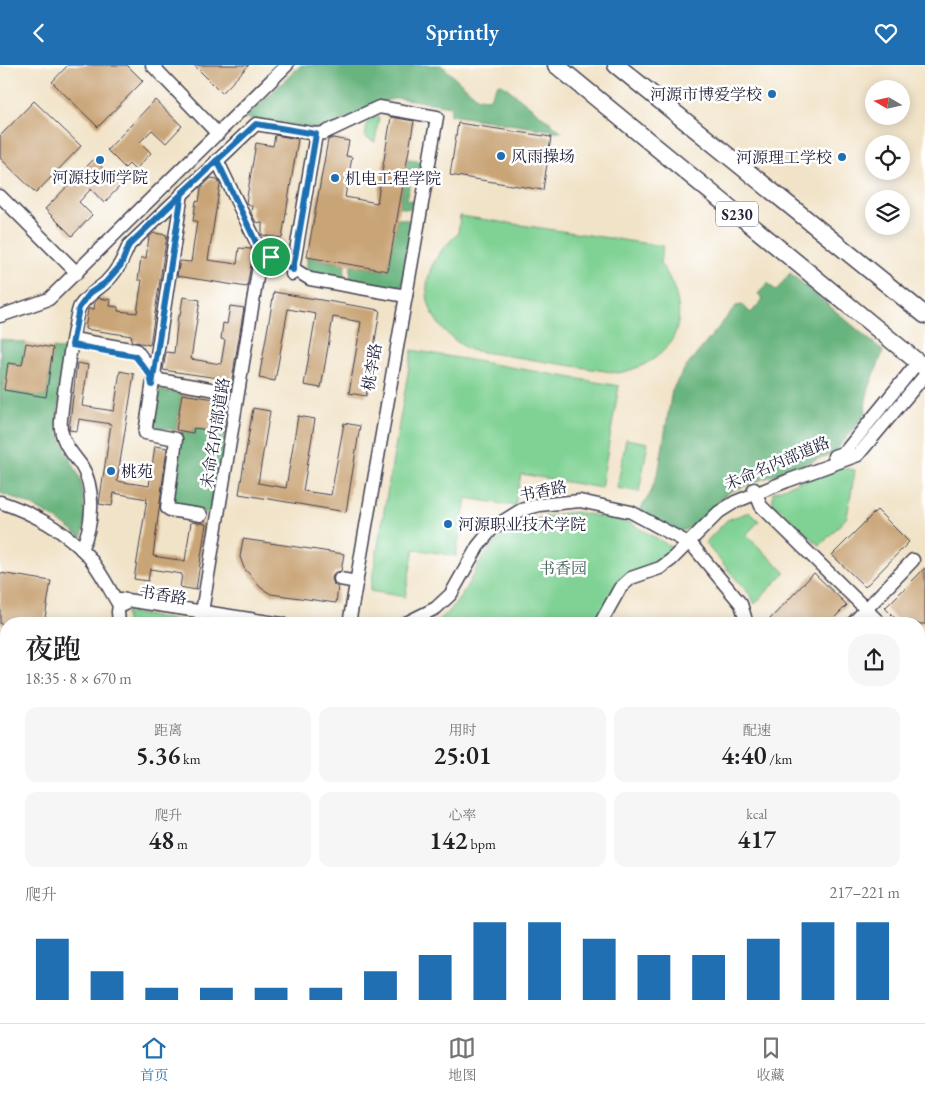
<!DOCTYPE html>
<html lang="zh">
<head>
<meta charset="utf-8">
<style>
	:root { --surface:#fff; --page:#f6f6f6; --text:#202124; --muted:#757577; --line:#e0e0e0; --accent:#1f6fb2 }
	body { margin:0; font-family:"EB Garamond","Noto Serif SC",serif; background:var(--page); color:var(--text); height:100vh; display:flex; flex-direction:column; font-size:19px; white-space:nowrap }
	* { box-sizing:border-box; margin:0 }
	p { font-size:16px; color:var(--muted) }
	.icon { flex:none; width:28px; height:28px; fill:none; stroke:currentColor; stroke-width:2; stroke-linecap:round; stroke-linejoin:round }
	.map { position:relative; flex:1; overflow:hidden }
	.drawer { position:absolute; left:0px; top:552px; width:925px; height:406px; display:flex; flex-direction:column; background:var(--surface); border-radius:20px 20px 0 0; box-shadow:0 2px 12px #0003 }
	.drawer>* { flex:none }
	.needle { width:32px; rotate:279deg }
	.controls { position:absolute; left:865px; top:15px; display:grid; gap:10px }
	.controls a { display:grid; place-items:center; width:45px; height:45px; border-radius:50%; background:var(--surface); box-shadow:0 2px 12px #0003; font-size:25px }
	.pin { position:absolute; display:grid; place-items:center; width:42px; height:42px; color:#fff; margin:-21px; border:2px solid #fff; border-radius:50%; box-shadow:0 1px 5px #0007 }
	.round { display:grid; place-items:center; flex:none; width:52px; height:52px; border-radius:20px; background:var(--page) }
	.head { display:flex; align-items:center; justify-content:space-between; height:85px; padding:0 25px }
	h1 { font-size:28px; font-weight:600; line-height:38px }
	.metrics { display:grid; grid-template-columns:repeat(3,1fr); gap:8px; height:85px; padding:5px 25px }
	.metrics div { display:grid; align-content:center; border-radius:12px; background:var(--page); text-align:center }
	.metrics b { font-size:25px; font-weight:600 }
	.metrics small { font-size:14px; font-weight:400 }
	.metrics p { font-size:14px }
	.chart { height:140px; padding:10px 25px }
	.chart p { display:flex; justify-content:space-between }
	.chart svg { width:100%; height:90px; margin-top:5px; stroke:var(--accent); stroke-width:6 }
	header { display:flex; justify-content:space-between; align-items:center; height:65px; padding:0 25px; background:var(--accent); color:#fff; font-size:22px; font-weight:600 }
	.dock { display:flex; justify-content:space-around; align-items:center; height:70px; border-top:1px solid var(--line); background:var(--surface); font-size:14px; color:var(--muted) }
	.dock a { display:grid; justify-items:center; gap:2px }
	.dock .selected { color:var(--accent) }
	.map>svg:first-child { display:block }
	.green { fill:#80d294; stroke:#517a68 }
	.forest { fill:#68b47e; stroke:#456b5c }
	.water { fill:#63bee1; stroke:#42708e }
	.building { fill:#c9a477 }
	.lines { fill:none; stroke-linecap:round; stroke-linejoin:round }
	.minor-tunnel { stroke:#c8bcac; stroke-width:12; stroke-dasharray:12 6; stroke-linecap:butt }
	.minor-casing { stroke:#413f50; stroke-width:15 }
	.major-casing { stroke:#413f50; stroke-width:19 }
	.minor { stroke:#fff; stroke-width:12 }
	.major { stroke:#fff; stroke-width:16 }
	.route-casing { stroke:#fff; stroke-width:10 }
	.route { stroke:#1f6fb2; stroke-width:6 }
	.poi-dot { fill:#1f6fb2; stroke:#fff; stroke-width:2 }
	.labels { text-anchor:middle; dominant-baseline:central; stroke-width:5; stroke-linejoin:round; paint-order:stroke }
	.shield { fill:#fff; stroke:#646476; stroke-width:1 }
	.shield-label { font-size:15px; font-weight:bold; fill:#22223b }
	.poi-label { font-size:16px; fill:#22223b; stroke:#fff; text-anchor:start }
	.street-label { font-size:16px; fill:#22223b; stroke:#fff }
	.park-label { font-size:16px; fill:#43605a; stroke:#fff }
</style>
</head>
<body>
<header><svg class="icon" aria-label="back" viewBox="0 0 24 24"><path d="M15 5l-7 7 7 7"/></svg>Sprintly<svg class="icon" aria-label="heart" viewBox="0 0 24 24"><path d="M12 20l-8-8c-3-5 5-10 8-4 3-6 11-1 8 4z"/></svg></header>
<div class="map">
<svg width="925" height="958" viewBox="0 0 925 958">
	<rect width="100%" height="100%" fill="#fff"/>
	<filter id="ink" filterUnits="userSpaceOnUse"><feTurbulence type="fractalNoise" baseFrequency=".02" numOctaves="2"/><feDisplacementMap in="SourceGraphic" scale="10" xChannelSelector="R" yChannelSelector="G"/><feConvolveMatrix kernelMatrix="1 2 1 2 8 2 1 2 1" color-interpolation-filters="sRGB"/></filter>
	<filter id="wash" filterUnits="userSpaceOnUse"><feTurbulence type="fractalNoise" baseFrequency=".0096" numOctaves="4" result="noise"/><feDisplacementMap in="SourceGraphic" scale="20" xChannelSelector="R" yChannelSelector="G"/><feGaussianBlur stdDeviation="1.12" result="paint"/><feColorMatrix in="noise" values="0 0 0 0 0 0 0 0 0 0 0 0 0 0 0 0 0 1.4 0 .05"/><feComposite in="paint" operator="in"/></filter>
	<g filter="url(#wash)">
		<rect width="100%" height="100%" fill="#f1e3c8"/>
		<g class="green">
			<polygon points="376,51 379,52 375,77 365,72 367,58"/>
			<path d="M460 151 663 181 660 198C696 248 679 296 618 308L470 285C419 257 411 207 458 169Z"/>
			<polygon points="412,285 619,321 601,423 521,409 515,441 466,433 456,491 414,484 405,532 370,526"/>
			<polygon points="626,374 648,378 639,427 617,423"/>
			<polygon points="836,402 855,405 847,452 820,481 773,438 773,427"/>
			<path d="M577 447 630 458 675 484 658 499 629 509 596 559H433C453 547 463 529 474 508 498 463 528 451 577 447Z"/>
			<polygon points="749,447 759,456 746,470 785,507 755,539 750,530 705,478 727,455"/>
			<polygon points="126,547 197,559 126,559"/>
		</g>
		<g class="forest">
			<polygon points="301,0 441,0 478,33 489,34 497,20 502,19 562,67 450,50 451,41 399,33 384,36 323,65 245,53"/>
			<polygon points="408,94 418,95 421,99 420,104 412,103 407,135 415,136 410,144 399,142"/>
			<polygon points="397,153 408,155 413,160 402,221 399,225 350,215 351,200 388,206"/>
			<polygon points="307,192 345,199 344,216 310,209 307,205"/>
			<path d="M790 208 883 286C878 303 862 333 866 348L834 388 731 426C713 438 700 461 679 467L640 445 651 427 659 404 672 325 683 306 736 241 742 240 751 248 763 234 758 229 768 218 776 226Z"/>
			<path d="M0 274 26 278 22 300 8 298 4 325 46 332 53 283 66 285 56 362 81 416 85 453 82 473C58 454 30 437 0 428Z"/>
			<polygon points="158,325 182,329 176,365 152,362"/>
			<polygon points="194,363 227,368 214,449 171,442 182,366 193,368"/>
			<polygon points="6,939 6,952 45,953 54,958 3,958"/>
		</g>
		<polygon class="water" points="440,952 624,952 623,958 438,958"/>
		<g id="blocks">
			<g class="building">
				<polygon points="68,0 127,0 143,16 98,62 52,17"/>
				<polygon points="194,0 249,0 222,28"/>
				<polygon points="155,35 182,61 166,78 152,65 140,77 151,88 135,105 129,99 125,103 107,85"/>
				<polygon points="34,36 81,81 36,128 0,93 0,71"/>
				<polygon points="391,52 414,56 388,206 307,192 328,75 333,73 349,76 346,91 352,92 345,132 377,138"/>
				<polygon points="458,58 551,72 543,125 450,110"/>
				<polygon points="275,70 298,74 282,173 262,170 262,158 256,157 251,148 252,141 246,138 256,78 273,81"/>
				<polygon points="94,94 120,121 104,138 91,124 79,137 92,150 72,171 45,144"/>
				<polygon points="211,113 217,114 220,120 208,195 237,199 239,183 251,184 253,188 247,222 177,211 180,196 191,197 197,156 193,156 196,136 199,137 201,123"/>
				<polygon points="154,168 167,170 150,280 131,276 132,271 85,264 88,244 94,244 95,237 99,233 111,235 110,241 118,242 118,246 137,248 142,215 138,215 141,193 146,193 149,172"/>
				<polygon points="274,227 380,245 366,331 349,328 361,257 333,252 321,323 304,320 316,249 288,244 275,316 259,313"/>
				<polygon points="183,232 200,235 191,294 221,299 225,275 221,274 223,258 227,259 230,241 244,243 223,367 194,363 193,368 176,365 182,329 215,334 222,331 224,326 222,319 217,317 218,313 163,305 166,287 174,288 178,251 180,251"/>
				<polygon points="26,278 53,283 46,332 4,325 8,298 22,300"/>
				<polygon points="77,298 88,300 82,341 114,346 120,306 134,309 117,416 149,421 155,381 167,383 153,491 185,496 191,457 206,459 196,525 180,522 182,509 150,504 148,516 134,514 147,434 114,428 112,441 99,439 111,359 79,354 77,366 69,365"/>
				<polygon points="253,343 270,346 258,418 286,423 298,351 315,354 303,426 331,430 344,358 360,361 346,447 239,429"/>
				<polygon points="877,445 909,477 865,522 832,490"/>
				<polygon points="243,474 344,489 341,506 334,508 332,513 334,520 338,522 336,538 271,529 261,523 244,503 240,492"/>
				<polygon points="925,503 925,559 901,559 885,543"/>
				<polygon points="0,508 51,516 44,559 0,559"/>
				<polygon points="814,508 847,540 828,559 775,559 770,554"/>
			</g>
		</g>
	</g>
	<g filter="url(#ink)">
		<use href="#blocks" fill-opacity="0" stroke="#413f50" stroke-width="1"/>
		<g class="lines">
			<polyline class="minor-tunnel" points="215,330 230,332"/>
			<defs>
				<g id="minor">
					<polyline points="152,0 218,69"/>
					<polyline points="217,95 264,193"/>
					<polyline points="182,128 145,368 176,374 167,443 170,445 201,450"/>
					<polyline points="0,131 77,208"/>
					<polyline points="292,209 316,69"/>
					<polyline points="0,251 49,234 287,0"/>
					<polyline points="73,274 136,285 159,315 216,325"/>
					<polyline points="834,391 845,387 918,297"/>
					<polyline points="754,424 761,441 881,559"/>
					<path d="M0 437C31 447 66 466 88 491 100 505 109 524 119 540H124"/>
					<path d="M81 484C93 462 96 423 81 400 73 389 63 379 61 364 59 353 75 249 80 241 87 231 96 226 105 218 117 207 123 194 129 180L256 59 316 69 324 68 379 42 437 52 349 559"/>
					<polyline points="340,514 357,517"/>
					<polyline points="201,553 261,188 284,198 310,214 406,231"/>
					<polyline points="119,559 118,547 120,534 282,559"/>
					<polyline points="404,559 436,543 451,529 478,481 492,464 505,455 521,445 539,440 580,436 631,447 692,480 741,539 747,559"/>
					<polyline points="600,559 620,523 631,513 660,503 671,495 719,447 735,437 787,416 858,390 925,310"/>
					<polyline points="852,559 913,495"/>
					<polyline points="919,612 925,605"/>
					<polyline points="919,702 925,696"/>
					<polyline points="0,721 5,722 0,757"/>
					<polyline points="0,915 6,883"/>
					<polyline points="0,944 6,906"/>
					<polyline points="236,958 238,952"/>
					<polyline points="289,958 293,952"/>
					<polyline points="693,958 695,952"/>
				</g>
				<g id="major">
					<polyline points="556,0 925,303"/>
					<polyline points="616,0 925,250"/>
				</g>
			</defs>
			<use href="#minor" class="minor-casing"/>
			<use href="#major" class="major-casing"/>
			<use href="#minor" class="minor"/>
			<use href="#major" class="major"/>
		</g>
	</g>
	<g class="lines" filter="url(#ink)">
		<defs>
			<polyline id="route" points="271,192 261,188 217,95 129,180 121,200 105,218 90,228 79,243 72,280 135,291 150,310 152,320 182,128 256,59 316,69 293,205 271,192"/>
		</defs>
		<use href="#route" class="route-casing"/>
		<use href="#route" class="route"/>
	</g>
	<g class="poi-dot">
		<circle cx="772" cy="29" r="5"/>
		<circle cx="501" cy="91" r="5"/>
		<circle cx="842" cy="92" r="5"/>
		<circle cx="100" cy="95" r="5"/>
		<circle cx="335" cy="113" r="5"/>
		<circle cx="111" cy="406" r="5"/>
		<circle cx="448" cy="459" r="5"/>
	</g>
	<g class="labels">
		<rect class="shield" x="716" y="136.5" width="42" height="25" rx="4"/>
		<g class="shield-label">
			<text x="737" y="149">S230</text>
		</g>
		<g class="poi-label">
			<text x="762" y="29" text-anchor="end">河源市博爱学校</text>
			<text x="511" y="91">风雨操场</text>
			<text x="832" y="92" text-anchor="end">河源理工学校</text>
			<text x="100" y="112" text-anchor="middle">河源技师学院</text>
			<text x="345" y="113">机电工程学院</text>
			<text x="121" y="406">桃苑</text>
			<text x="458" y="459">河源职业技术学院</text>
		</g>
		<g class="street-label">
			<text transform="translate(372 302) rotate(-80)">桃李路</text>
			<text transform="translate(215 368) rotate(-81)">未命名内部道路</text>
			<text transform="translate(777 398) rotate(-23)">未命名内部道路</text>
			<text transform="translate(543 426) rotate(-11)">书香路</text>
			<text transform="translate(163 530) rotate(9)">书香路</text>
		</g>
		<g class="park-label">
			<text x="563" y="503">书香园</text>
		</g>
	</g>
</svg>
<div class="controls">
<a><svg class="needle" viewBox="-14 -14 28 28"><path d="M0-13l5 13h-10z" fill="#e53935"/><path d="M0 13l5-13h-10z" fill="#757577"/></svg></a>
<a><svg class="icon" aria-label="locate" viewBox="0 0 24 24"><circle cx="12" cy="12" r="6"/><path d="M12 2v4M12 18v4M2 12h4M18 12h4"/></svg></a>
<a><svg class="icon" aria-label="layers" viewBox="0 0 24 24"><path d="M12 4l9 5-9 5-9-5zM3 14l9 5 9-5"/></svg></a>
</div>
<div class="pin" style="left:271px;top:192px;background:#1e9e55"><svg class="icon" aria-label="arrive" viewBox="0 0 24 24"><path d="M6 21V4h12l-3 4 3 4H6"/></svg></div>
<section class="drawer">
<div class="head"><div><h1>夜跑</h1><p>18:35 · 8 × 670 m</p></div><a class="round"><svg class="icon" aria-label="share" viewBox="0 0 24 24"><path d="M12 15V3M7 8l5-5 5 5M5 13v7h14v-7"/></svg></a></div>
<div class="metrics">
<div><p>距离</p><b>5.36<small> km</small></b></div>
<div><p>用时</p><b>25:01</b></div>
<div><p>配速</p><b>4:40<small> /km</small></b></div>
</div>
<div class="metrics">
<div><p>爬升</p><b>48<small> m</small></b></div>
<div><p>心率</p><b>142<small> bpm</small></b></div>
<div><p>kcal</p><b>417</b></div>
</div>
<div class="chart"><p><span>爬升</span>217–221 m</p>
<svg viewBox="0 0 160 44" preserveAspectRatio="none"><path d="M5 44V14M15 44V30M25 44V38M35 44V38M45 44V38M55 44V38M65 44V30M75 44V22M85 44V6M95 44V6M105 44V14M115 44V22M125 44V22M135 44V14M145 44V6M155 44V6"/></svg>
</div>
</section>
</div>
<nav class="dock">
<a class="selected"><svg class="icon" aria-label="home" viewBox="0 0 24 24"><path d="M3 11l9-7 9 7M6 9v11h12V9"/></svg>首页</a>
<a><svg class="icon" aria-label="map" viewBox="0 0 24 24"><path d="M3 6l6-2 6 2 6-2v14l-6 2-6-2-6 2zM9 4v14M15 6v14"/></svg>地图</a>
<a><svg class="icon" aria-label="saved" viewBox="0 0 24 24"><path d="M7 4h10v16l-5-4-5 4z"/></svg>收藏</a>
</nav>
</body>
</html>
